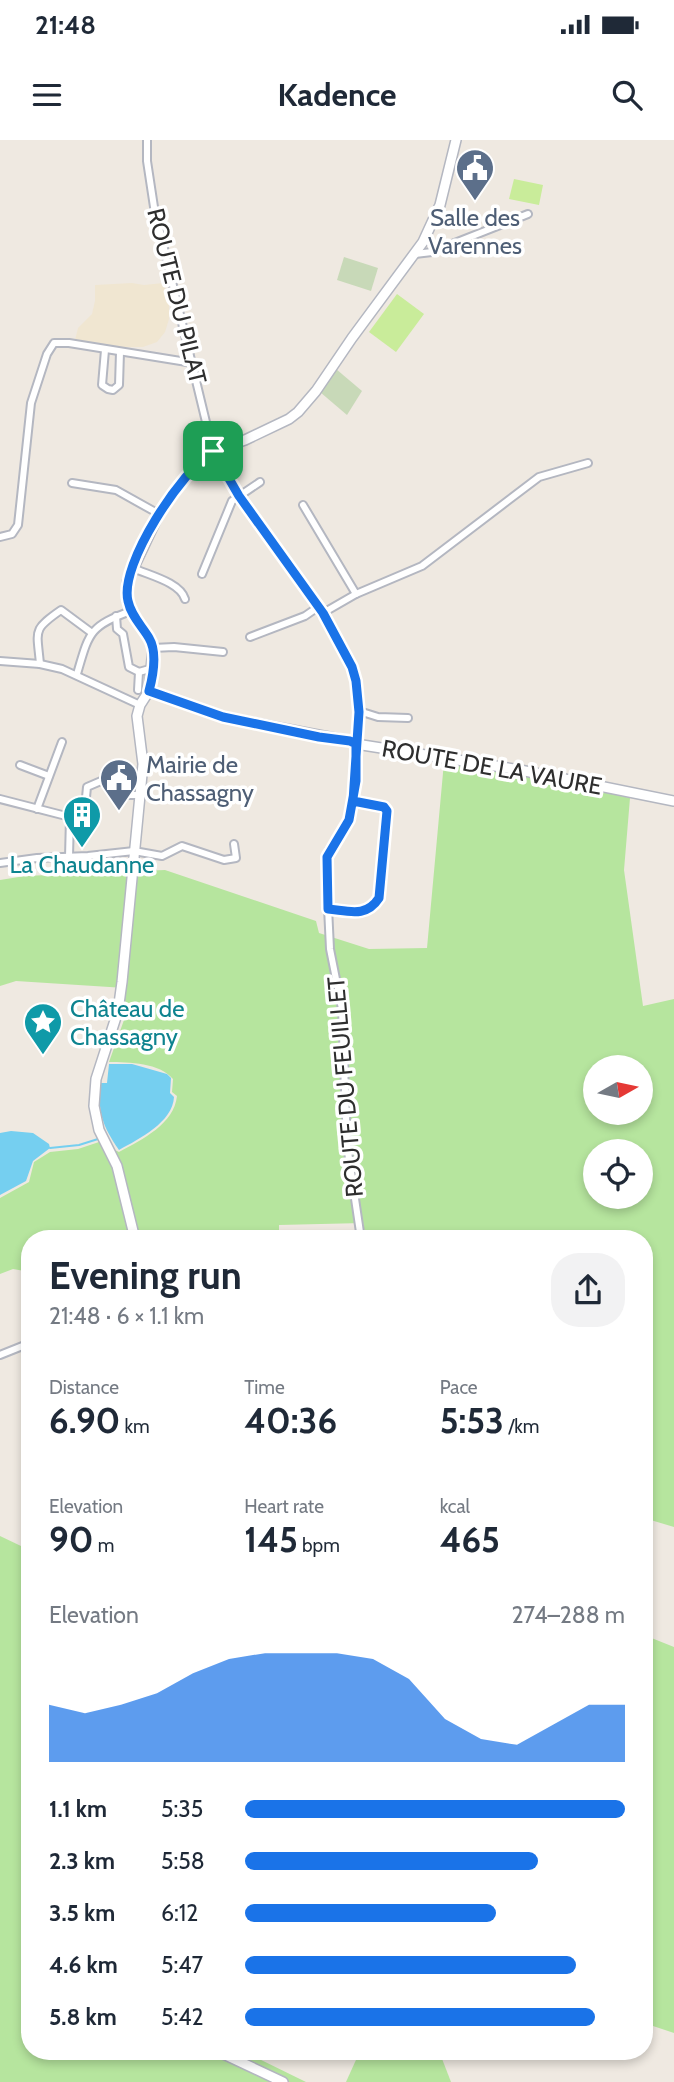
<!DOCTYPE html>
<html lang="en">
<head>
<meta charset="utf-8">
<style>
	:root { --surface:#fff; --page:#f2f2f3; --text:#1f2937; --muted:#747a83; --accent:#1a73e8 }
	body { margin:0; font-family:Cabin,sans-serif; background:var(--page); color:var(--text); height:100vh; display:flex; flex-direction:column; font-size:26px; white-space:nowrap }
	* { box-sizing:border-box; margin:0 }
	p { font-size:23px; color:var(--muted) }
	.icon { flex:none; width:38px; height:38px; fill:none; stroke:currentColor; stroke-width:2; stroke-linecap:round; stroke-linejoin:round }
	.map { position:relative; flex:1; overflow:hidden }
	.drawer { position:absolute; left:21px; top:1090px; width:632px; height:830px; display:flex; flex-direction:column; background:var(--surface); border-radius:28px; box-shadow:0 4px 10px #0003 }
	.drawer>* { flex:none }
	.needle { width:46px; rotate:81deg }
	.tools { position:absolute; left:583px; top:915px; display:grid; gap:14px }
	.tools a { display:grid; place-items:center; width:70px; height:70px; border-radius:50%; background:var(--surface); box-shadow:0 4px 10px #0003; font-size:35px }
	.pin { position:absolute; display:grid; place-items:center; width:60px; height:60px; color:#fff; margin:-30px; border-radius:14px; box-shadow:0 4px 10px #0006 }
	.round { display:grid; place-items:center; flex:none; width:74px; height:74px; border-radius:28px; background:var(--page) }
	.overview { display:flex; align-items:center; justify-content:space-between; height:119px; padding:0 28px }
	h1 { font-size:38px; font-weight:700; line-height:52px }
	.metrics { display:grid; grid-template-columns:repeat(3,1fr); gap:10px; height:119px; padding:7px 28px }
	.metrics div { display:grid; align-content:center }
	.metrics b { font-size:35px; font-weight:700 }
	.metrics small { font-size:19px; font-weight:400 }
	.metrics p { font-size:19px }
	.chart { height:196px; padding:14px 28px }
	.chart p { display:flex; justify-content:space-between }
	.chart svg { width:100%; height:126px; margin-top:7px; fill:var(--accent); opacity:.7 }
	ul { padding:0 28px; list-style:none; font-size:23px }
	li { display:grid; grid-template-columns:112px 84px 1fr; align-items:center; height:52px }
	li i { height:18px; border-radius:9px; background:var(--accent) }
	.status { display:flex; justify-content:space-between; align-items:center; height:49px; padding:0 35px; background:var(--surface); direction:ltr }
	.status svg { height:19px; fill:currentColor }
	header { display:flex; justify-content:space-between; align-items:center; height:91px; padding:0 28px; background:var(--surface); font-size:32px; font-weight:700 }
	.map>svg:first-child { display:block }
	.education { fill:#f0e6d1 }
	.green { fill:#b6e59e; fill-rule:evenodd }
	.cemetery { fill:#c8d9b8 }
	.pitch { fill:#c9ec9a }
	.water { fill:#75cff0 }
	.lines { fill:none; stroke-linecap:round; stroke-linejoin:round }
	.stream { stroke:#75cff0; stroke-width:2 }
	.street-casing { stroke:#b4b7c1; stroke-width:10 }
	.secondary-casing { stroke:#b4b7c1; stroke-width:12 }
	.street { stroke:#fff; stroke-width:6 }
	.secondary { stroke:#fff; stroke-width:9 }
	.route-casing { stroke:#fff; stroke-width:14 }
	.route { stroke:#1a73e8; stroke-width:9 }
	.labels { text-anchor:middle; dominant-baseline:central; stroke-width:7; stroke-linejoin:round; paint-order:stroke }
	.service-label { font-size:24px; fill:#4e5e75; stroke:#fff }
	.street-label { font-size:24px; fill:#2e2e2e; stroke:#fff }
	.culture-label { font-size:24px; fill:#0d838f; stroke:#fff }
</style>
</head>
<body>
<div class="status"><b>21:48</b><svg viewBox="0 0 49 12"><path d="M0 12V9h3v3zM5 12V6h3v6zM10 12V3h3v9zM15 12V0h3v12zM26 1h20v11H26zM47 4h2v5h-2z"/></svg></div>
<header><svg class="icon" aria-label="menu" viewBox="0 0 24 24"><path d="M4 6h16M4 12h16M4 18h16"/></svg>Kadence<svg class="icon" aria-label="search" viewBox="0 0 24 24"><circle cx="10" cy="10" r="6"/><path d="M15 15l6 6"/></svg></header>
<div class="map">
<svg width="674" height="1942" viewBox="0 0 674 1942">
	<rect width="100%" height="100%" fill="#efe9e1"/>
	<polygon class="education" points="132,143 144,145 163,143 169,156 169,179 165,192 157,202 143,207 117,207 75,200 78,188 92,174 95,161 95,145"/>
	<g class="green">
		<path d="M444 622 498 629 630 658 624 730 643 866 674 859V1387L644 1378V1099H366L363 1083 279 1085V1095L30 1099V1132L13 1129 0 1134V1058L29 1042 34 1022 50 1012 78 1009 99 1002 119 1012C143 999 174 984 177 956L172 952 173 939C160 923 129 922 109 922L124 880 125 848 16 841 0 846V740L25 736 165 730 316 781 319 793 369 809 427 808ZM595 928H640V973H595ZM595 1012H640V1057H595Z"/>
		<polygon points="0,1396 21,1406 30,1401 30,1911 243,1911 306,1942 0,1942"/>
		<polygon points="644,1495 674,1507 674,1893 644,1883"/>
		<polygon points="360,1911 439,1911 451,1942 346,1942"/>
	</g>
	<g class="cemetery">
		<polygon points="344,117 378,128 371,151 337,140"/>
		<polygon points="336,229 362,251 347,275 320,252"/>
	</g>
	<g class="pitch">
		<polygon points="514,39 543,45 539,65 509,59"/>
		<polygon points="397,154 424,174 396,212 369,192"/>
	</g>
	<g class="water">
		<path d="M109 924H132L167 934 171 938 170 953 174 957C173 982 139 999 119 1010 102 985 98 973 100 943H107Z"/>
		<polygon points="11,991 33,993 49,1004 50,1008 33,1021 26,1041 0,1055 0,993"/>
	</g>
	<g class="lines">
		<polyline class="stream" points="50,1008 79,1005 98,999"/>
		<defs>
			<g id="street">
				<polyline points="147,0 147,21 154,67 213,311 239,356 334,492 357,541 359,571 353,661 349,680 329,710 326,725 330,809 342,869 347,1005 361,1099"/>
				<polyline points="415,114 432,112 528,74"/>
				<polyline points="105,210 102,245 108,249 113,250 119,245 120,212"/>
				<polyline points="72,343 116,350 159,374"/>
				<polyline points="303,365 356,454 323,473"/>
				<polyline points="0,397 12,394 18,385 31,263 47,214 54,203 69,203 193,223"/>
				<path d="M133 428C148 435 180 442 185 459"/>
				<polyline points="202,434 232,361 260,342"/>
				<polyline points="356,454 422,426 539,337 588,323"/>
				<polyline points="116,476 117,489 123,494 129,527 139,532"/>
				<polyline points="250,497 305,476 318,467"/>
				<polyline points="153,508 174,507 223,512"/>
				<polyline points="0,521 40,524 62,529 140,565"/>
				<path d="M40 524C37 490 32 490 61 470L92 493"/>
				<path d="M77 534C89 493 89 486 131 471"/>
				<polyline points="138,550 139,532 153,528"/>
				<polyline points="359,571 378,577 408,578"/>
				<polyline points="20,625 49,636"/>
				<polyline points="0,659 70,677 69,717"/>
				<polyline points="37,669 62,602"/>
				<polyline points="70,677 84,678 87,647 108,638 112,640 118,655 139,655"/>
				<polyline points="0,723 37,718 88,716 134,711 162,716 182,706 224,720 236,718 234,704"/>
				<path d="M328 769C349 771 366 778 379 758L388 671 384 667 353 661"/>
				<polyline points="0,1215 30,1203"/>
			</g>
			<g id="secondary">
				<polyline points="149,551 223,577 350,601 356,604 520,630 674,661"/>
				<polyline points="135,1099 117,1026 99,990 94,966 96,939 118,871 122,842 143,624 137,576 140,565 149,551 153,508 148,496 131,471 127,460 127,442 159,374 193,327 213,311 245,300 289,279 298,272 316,251 352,198 423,102 440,65 456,0"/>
				<polyline points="217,1911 283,1942"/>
			</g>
		</defs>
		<use href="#street" class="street-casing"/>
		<use href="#secondary" class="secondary-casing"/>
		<use href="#street" class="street"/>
		<use href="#secondary" class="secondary"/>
	</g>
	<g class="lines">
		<defs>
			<path id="route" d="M213 311C182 331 119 424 128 461 131 476 142 486 149 498 158 513 153 536 149 551L223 577 319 597 350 601 356 604V641L349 680 327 717 328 769C349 771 366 778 379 758L387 671 384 667 353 661 359 572 356 541 352 527 323 473 239 356 213 311"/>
		</defs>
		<use href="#route" class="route-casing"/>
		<use href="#route" class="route"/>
	</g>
	<defs>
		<symbol id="civic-pin" viewBox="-11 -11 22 30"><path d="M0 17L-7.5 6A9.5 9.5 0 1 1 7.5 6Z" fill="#5c6f8a" stroke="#fff"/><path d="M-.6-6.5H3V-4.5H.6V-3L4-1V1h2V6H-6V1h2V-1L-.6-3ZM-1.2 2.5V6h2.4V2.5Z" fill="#fff"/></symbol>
		<symbol id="building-pin" viewBox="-11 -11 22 30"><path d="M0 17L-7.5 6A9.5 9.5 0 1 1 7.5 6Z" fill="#0f9aa8" stroke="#fff"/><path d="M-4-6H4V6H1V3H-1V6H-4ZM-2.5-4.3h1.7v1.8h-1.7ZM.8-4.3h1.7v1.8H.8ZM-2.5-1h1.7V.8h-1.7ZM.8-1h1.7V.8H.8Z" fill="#fff"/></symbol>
		<symbol id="sight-pin" viewBox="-11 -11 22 30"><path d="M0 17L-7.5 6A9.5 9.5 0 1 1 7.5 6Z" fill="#0f9aa8" stroke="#fff"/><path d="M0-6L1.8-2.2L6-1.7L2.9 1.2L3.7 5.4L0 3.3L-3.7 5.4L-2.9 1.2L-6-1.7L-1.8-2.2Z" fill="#fff"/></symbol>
	</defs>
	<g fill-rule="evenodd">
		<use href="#civic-pin" x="453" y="6" width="44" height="60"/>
		<use href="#civic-pin" x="97" y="616" width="44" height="60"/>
		<use href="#building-pin" x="60" y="653" width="44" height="60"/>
		<use href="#sight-pin" x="21" y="860" width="44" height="60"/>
	</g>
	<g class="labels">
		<g class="service-label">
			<text x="475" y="77">Salle des<tspan x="475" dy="28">Varennes</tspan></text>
			<text x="146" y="624" text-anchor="start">Mairie de<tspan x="146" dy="28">Chassagny</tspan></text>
		</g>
		<g class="street-label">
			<text transform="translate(177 156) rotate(76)">ROUTE DU PILAT</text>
			<text transform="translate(492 627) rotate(10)">ROUTE DE LA VAURE</text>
			<text transform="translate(345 947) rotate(-95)">ROUTE DU FEUILLET</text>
		</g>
		<g class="culture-label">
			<text x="82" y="724">La Chaudanne</text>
			<text x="70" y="868" text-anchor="start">Château de<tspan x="70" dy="28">Chassagny</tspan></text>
		</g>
	</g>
</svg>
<div class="tools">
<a><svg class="needle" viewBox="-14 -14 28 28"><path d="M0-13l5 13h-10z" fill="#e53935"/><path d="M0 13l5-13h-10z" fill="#747a83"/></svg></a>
<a><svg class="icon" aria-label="locate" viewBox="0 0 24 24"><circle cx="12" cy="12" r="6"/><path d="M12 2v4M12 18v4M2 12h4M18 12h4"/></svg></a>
</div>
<div class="pin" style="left:213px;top:311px;background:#1e9e55"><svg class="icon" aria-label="arrive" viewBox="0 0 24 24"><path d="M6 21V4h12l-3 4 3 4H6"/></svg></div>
<section class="drawer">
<div class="overview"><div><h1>Evening run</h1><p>21:48 · 6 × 1.1 km</p></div><a class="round"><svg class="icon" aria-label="share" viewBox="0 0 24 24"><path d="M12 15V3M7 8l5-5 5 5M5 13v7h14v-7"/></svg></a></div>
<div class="metrics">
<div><p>Distance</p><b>6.90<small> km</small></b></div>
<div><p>Time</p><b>40:36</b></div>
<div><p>Pace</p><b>5:53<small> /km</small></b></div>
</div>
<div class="metrics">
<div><p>Elevation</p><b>90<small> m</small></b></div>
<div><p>Heart rate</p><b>145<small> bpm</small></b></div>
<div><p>kcal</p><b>465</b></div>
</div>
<div class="chart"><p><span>Elevation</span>274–288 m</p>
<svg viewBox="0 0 160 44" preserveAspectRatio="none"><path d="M0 44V24L10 27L20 24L30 20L40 13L50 8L60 6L70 6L80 6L90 8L100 15L110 29L120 36L130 38L140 31L150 24L160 24V44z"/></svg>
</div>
<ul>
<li><b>1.1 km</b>5:35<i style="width:100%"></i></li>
<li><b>2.3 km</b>5:58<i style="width:77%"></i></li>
<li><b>3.5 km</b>6:12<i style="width:66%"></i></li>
<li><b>4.6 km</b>5:47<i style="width:87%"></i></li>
<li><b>5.8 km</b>5:42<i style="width:92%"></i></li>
</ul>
</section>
</div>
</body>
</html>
